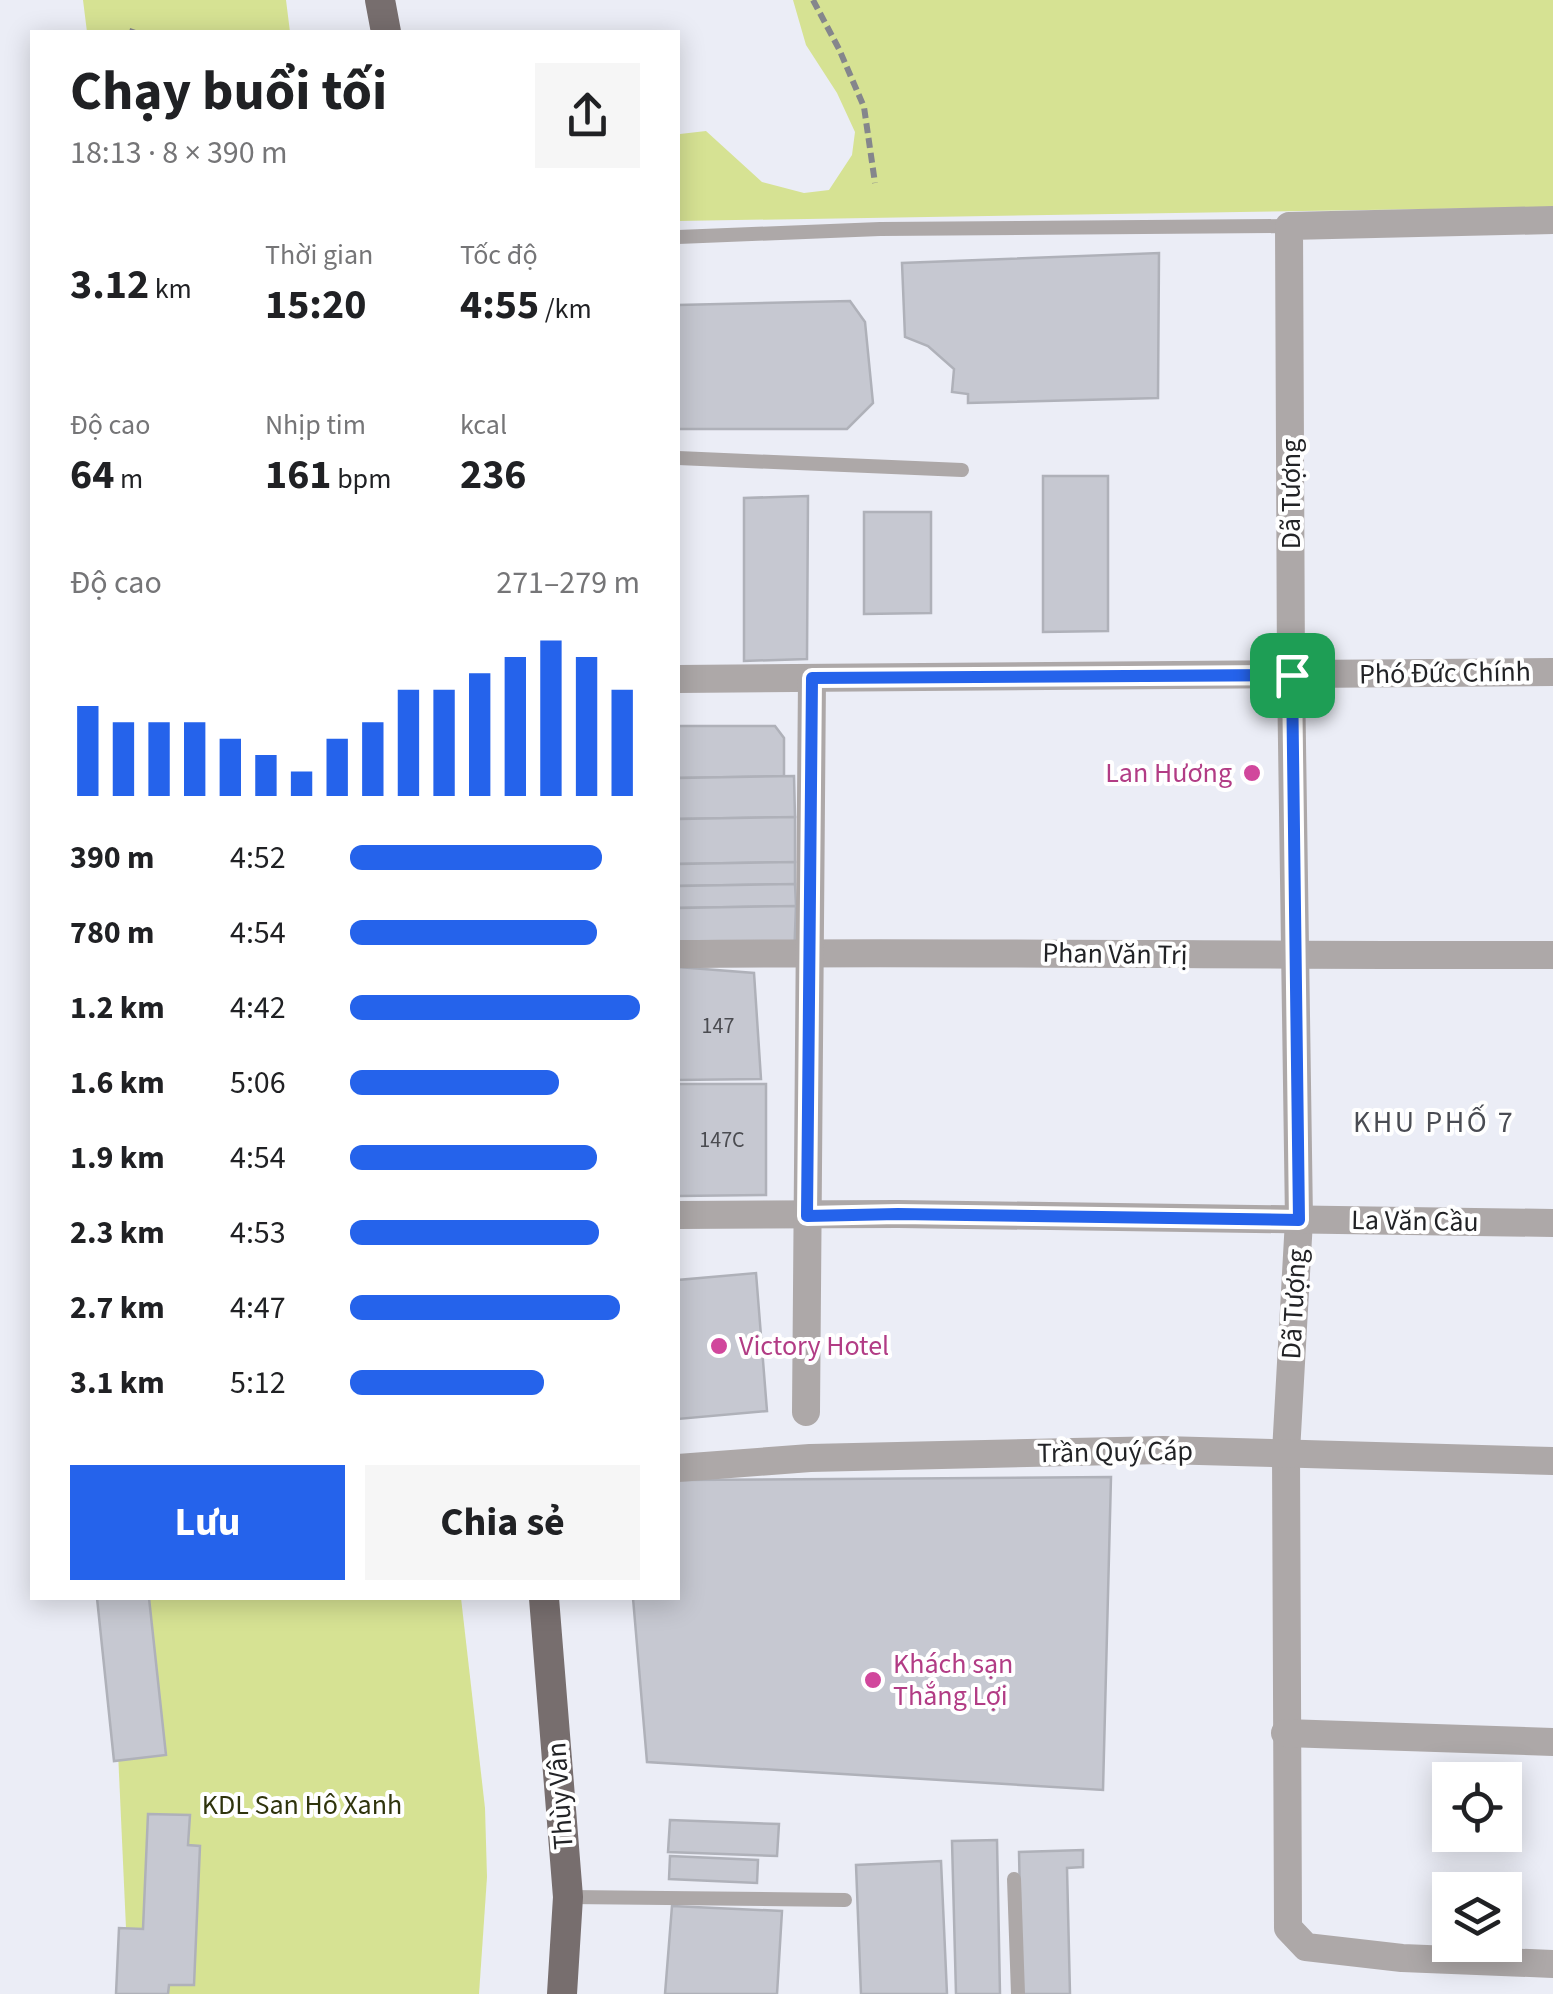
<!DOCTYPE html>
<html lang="vi">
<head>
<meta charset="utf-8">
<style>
	:root { --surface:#fff; --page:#f6f6f6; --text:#202124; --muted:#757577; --accent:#2563eb }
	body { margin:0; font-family:"Source Sans 3",sans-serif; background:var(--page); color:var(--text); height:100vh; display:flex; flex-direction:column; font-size:38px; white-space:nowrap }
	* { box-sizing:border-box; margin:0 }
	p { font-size:32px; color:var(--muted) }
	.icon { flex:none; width:55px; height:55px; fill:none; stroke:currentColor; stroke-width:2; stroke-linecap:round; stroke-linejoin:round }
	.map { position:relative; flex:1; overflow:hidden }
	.details { position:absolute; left:30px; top:30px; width:650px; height:1570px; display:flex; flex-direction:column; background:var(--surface); border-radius:0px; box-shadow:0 5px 25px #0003 }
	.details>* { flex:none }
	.tools { position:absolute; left:1432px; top:1762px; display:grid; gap:20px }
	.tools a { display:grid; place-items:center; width:90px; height:90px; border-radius:0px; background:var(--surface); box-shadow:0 5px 25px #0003; font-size:50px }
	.pin { position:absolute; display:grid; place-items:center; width:85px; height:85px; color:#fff; margin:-42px; border-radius:20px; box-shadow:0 5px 15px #0006 }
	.round { display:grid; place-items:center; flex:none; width:105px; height:105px; border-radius:0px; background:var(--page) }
	.overview { display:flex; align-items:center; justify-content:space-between; height:170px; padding:0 40px }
	h1 { font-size:55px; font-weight:700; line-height:75px }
	.stats { display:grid; grid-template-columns:repeat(3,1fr); gap:15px; height:170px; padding:10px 40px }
	.stats div { display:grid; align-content:center }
	.stats b { font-size:42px; font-weight:700 }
	.stats small { font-size:28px; font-weight:400 }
	.stats p { font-size:28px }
	.chart { height:280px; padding:20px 40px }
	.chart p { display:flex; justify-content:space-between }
	.chart svg { width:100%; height:180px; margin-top:10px; stroke:var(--accent); stroke-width:6 }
	.button { display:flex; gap:20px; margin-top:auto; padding:20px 40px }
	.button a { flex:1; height:115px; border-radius:0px; background:var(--accent); color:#fff; font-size:40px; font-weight:700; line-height:115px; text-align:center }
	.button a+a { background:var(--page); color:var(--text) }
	ul { padding:0 40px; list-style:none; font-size:32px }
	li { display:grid; grid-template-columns:160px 120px 1fr; align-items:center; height:75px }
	li i { height:25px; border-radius:12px; background:var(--accent) }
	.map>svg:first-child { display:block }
	.green { fill:#d6e293 }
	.building { fill:#c6c8d1; stroke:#afb1b9; stroke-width:2.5 }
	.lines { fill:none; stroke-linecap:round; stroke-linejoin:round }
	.path { stroke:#85868c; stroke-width:6; stroke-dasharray:10 5; stroke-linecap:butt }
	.service { stroke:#ada8a8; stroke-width:14 }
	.minor { stroke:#ada8a8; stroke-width:28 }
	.primary { stroke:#776e6e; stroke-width:30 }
	.route-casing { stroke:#fff; stroke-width:20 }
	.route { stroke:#2563eb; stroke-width:12 }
	.hotel-dot { fill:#d1479c; stroke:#fff; stroke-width:4 }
	.labels { text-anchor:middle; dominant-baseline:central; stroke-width:8; stroke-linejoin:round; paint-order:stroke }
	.number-label { font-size:22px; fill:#4b4c51 }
	.street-label { font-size:28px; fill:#222326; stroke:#fff }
	.hotel-label { font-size:28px; fill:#b23c85; stroke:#fff; text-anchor:start }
	.park-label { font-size:28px; fill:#2f340c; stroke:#fff }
	.neighbourhood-label { font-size:30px; letter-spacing:2.5px; fill:#4a4c53; stroke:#fff }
</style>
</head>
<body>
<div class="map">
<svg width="1553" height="1994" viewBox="0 0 1553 1994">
	<rect width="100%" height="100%" fill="#ebedf6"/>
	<g class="green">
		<polygon points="83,0 286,0 290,32 87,32"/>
		<polygon points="793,0 1553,0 1553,207 678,221 678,135 680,134 706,131 762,182 804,193 829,190 852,155 855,132 837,93 806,45"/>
		<polygon points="111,1598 461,1598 485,1808 487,1877 479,1994 129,1994"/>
	</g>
	<g class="building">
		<polygon points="1159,253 1158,398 968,403 968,394 952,392 954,369 928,346 905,337 902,263"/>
		<polygon points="850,301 865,322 873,403 847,429 678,429 678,305"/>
		<polygon points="1043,476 1108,476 1108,631 1043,632"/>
		<polygon points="808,496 807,659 744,661 744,498"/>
		<polygon points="864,512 931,512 931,613 864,614"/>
		<polygon points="678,726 775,726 784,738 784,776 678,778"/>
		<polygon points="794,776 795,817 678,819 678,778"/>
		<polygon points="795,817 795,862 678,864 678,819"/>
		<polygon points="795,862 795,884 678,886 678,864"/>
		<polygon points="795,884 796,906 678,908 678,886"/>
		<polygon points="796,906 794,959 678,959 678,908"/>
		<polygon points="678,967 754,973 761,1079 678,1080"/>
		<polygon points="678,1084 766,1084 766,1195 678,1196"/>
		<polygon points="756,1273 767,1411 678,1419 678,1280"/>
		<polygon points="1111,1477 1103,1790 647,1762 633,1598 678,1598 678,1480"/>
		<polygon points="97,1598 149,1598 166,1755 114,1761"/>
		<polygon points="148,1814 190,1815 188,1845 200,1846 194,1985 169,1985 168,1994 116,1994 119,1928 143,1929"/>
		<polygon points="670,1820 779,1824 777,1856 668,1852"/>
		<polygon points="997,1840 1000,1994 956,1994 952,1841"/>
		<polygon points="1083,1850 1083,1867 1067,1868 1070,1994 1022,1994 1019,1852"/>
		<polygon points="670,1856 758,1860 757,1883 669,1879"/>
		<polygon points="941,1861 947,1994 861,1994 856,1865"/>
		<polygon points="672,1906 782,1911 777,1994 665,1994"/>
	</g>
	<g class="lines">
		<g class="path">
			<polyline points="813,0 839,49 864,107 875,183"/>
			<polyline points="132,32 133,29"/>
		</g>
		<g class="service">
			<polyline points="678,237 880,229 1289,226"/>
			<polyline points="678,458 962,470"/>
			<polyline points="1014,1879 1018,1994"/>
			<polyline points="569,1897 845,1900"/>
		</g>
		<g class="minor">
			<polyline points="1553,220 1289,226 1291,675 1299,1220 1286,1452 1288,1928 1306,1947 1402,1958 1553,1964"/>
			<polyline points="678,679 1553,672"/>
			<path d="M678 954C969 951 1261 956 1553 955"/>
			<polyline points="678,1215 898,1214 1553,1223"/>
			<polyline points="806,1412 812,678"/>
			<polyline points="678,1468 810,1458 1163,1450 1553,1461"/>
			<polyline points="1285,1733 1553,1742"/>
		</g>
		<g class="primary">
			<polyline points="380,0 386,32"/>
			<polyline points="544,1598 568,1897 562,1994"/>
		</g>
	</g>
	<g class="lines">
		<defs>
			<polygon id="route" points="1292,675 1299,1220 898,1214 807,1216 812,678"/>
		</defs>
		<use href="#route" class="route-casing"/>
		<use href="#route" class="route"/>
	</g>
	<g class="hotel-dot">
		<circle cx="1252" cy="773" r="10"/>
		<circle cx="719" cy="1346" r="10"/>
		<circle cx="873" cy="1680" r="10"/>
	</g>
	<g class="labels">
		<g class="number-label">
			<text x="718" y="1026">147</text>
			<text x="722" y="1140">147C</text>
		</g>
		<g class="street-label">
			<text transform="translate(1291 494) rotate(-90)">Dã Tượng</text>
			<text transform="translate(1445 673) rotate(-1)">Phó Đức Chính</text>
			<text transform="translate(1115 954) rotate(1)">Phan Văn Trị</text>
			<text transform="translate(1415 1221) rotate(1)">La Văn Cầu</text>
			<text transform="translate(1294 1304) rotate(-87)">Dã Tượng</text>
			<text transform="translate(1115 1452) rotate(-1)">Trần Quý Cáp</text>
			<text transform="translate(560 1796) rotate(-94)">Thùy Vân</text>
		</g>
		<g class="hotel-label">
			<text x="1232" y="773" text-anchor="end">Lan Hương</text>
			<text x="739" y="1346">Victory Hotel</text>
			<text x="893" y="1664">Khách sạn<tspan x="893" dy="32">Thắng Lợi</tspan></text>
		</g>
		<g class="park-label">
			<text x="302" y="1805">KDL San Hô Xanh</text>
		</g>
		<g class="neighbourhood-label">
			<text x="1434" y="1122">KHU PHỐ 7</text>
		</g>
	</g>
</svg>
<div class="tools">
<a><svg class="icon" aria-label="locate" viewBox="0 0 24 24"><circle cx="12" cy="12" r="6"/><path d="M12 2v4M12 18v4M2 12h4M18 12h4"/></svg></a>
<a><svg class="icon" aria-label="layers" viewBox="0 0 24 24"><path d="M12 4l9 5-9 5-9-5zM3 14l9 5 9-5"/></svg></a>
</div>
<div class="pin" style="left:1292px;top:675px;background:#1e9e55"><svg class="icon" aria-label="arrive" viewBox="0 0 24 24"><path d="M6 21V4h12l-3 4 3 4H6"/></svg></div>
<section class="details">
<div class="overview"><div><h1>Chạy buổi tối</h1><p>18:13 · 8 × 390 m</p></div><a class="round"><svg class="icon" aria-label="share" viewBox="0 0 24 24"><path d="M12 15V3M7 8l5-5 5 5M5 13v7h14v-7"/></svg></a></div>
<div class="stats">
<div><b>3.12<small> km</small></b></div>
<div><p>Thời gian</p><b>15:20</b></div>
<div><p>Tốc độ</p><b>4:55<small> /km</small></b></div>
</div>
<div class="stats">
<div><p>Độ cao</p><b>64<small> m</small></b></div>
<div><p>Nhịp tim</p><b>161<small> bpm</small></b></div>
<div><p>kcal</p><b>236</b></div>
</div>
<div class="chart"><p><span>Độ cao</span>271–279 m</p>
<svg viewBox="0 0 160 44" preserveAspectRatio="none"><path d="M5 44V22M15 44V26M25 44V26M35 44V26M45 44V30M55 44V34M65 44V38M75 44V30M85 44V26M95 44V18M105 44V18M115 44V14M125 44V10M135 44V6M145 44V10M155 44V18"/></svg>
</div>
<ul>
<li><b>390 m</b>4:52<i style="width:87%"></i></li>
<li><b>780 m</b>4:54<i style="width:85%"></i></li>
<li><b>1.2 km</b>4:42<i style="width:100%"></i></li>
<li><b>1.6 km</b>5:06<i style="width:72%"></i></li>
<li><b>1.9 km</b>4:54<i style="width:85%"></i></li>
<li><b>2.3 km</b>4:53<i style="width:86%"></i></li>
<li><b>2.7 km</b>4:47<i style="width:93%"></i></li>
<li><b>3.1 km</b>5:12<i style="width:67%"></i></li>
</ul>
<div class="button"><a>Lưu</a><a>Chia sẻ</a></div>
</section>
</div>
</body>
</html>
